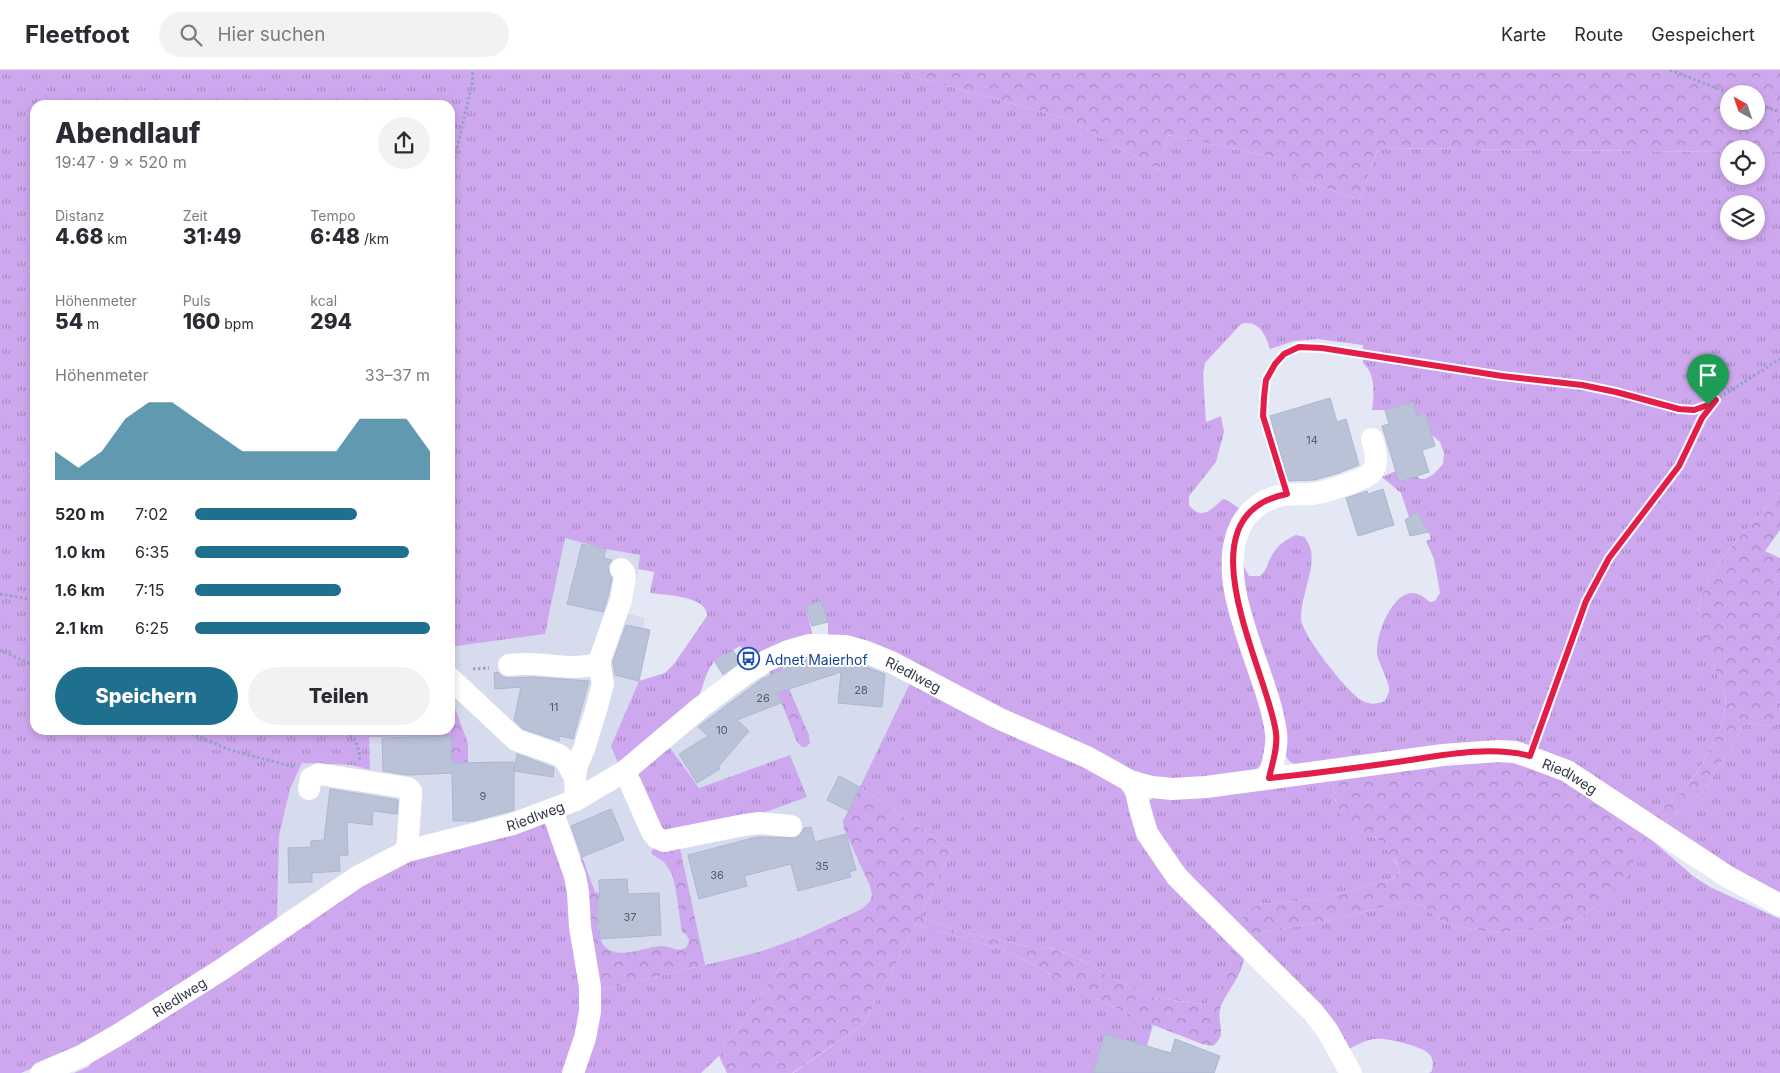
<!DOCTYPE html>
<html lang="de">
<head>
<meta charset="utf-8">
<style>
	:root { --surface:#fff; --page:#f2f2f3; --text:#2b2b33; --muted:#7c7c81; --line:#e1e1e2; --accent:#1f708f }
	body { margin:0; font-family:Inter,sans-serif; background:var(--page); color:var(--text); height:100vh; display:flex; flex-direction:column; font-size:19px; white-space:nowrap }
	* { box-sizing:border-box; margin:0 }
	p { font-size:16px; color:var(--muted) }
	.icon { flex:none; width:28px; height:28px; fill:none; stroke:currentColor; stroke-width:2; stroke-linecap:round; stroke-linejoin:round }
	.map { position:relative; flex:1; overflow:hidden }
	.sheet { position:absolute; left:30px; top:30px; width:425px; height:635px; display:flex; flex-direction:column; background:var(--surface); border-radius:15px; box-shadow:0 2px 8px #0003 }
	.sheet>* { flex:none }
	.needle { width:32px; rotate:320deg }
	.buttons { position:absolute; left:1720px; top:15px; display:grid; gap:10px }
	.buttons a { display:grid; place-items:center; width:45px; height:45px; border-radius:50%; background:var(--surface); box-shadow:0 2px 8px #0003; font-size:25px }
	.pin { position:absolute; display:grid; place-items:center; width:42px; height:42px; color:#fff; margin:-51px -21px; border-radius:50% 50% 50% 0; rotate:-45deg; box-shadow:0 0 5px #0007 }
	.pin .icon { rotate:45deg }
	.round { display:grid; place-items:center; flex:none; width:52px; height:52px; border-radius:26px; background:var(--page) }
	.summary { display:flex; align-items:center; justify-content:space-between; height:85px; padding:0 25px }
	h1 { font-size:28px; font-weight:800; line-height:38px }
	.stats { display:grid; grid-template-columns:repeat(3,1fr); gap:8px; height:85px; padding:5px 25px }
	.stats div { display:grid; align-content:center }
	.stats b { font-size:21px; font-weight:800 }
	.stats small { font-size:14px; font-weight:400 }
	.stats p { font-size:14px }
	.chart { height:140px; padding:10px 25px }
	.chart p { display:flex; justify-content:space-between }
	.chart svg { width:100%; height:90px; margin-top:5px; fill:var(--accent); opacity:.7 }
	.primary-button { display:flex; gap:10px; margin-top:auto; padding:10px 25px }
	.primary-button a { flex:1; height:58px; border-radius:30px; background:var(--accent); color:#fff; font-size:20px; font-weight:800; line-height:58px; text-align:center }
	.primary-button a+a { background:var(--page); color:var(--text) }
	ul { padding:0 25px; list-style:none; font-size:16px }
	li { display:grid; grid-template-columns:80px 60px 1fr; align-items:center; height:38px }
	li i { height:12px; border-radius:6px; background:var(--accent) }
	header { display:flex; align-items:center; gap:30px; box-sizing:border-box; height:70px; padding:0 25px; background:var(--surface); border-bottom:1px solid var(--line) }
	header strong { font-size:24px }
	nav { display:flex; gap:28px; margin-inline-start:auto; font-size:18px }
	.search { width:350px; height:45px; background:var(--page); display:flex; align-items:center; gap:12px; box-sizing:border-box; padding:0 18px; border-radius:28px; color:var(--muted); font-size:19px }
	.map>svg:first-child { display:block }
	.residential { fill:#d6dbed }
	.grass { fill:url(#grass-tufts); fill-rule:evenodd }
	.forest { fill:url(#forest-crowns); fill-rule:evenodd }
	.building { fill:#b9c2d7; stroke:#abb7d3 }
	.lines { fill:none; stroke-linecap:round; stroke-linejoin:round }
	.path { stroke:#96a2c4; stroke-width:3; stroke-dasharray:2.5 2.5; stroke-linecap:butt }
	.minor { stroke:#fff; stroke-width:22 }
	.route-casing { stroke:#fff; stroke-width:10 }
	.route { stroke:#e11d48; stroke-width:6 }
	.labels { text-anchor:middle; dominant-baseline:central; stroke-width:4; stroke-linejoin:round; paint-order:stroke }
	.number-label { font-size:11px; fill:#545b6b }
	.transit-label { font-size:14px; fill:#164399; stroke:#fff; text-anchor:start }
	.street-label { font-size:14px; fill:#333947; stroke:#fff }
</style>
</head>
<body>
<header>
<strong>Fleetfoot</strong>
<div class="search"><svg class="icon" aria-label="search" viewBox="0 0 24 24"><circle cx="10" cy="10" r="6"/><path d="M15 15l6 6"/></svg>Hier suchen</div>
<nav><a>Karte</a><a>Route</a><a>Gespeichert</a></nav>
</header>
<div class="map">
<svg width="1780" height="1003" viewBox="0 0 1780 1003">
	<defs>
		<pattern id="grass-tufts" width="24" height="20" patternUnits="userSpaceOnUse" patternTransform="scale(1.25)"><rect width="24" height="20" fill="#cea8ee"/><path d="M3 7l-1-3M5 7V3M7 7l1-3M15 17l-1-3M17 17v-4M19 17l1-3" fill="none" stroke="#a88ac3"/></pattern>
		<pattern id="forest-crowns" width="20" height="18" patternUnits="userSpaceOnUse" patternTransform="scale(1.25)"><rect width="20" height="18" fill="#cea8ee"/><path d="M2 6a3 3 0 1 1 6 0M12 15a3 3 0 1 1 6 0" fill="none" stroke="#a88ac3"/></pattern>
	</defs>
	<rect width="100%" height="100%" fill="#e4e8f4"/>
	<polygon class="residential" points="565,468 641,485 636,512 633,511 626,543 645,548 643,559 650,560 639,611 611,676 652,751 790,685 699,718 668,675 776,594 837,582 912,609 849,741 870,816 872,825 870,831 862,839 801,867 759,882 597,921 277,852 279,766 290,719 302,693 352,695 369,700 369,667 451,666 452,693 468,673 450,625 450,577 545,564"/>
	<g class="grass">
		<path d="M0 0H890L1068 49 1159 100 1168 65 1293 91V107L1360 130 1378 78 1729 82V106H1756V82H1780V423C1751 456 1703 498 1698 543 1697 562 1717 600 1724 619 1734 647 1696 710 1675 729 1666 736 1655 741 1646 747 1617 729 1584 703 1553 690 1531 680 1505 676 1481 676L1316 697H1301L1290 692 1286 687 1282 654 1248 548 1241 491 1249 506H1260C1269 498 1267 491 1274 482 1279 474 1287 469 1296 465L1305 467C1306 470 1309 474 1310 477 1317 496 1300 528 1301 549 1302 565 1349 625 1363 631 1371 635 1376 634 1385 631 1386 628 1389 624 1389 620 1390 612 1378 593 1377 583 1376 565 1391 524 1412 523 1419 523 1425 528 1430 532L1435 531 1440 523 1434 489 1426 471 1431 469 1428 460 1417 442 1409 447 1401 423 1382 407 1396 401 1399 412 1417 406 1420 409H1425L1434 404 1443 394 1444 383 1440 372 1431 364 1425 343 1417 346 1413 332 1385 340H1372C1374 323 1376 305 1363 293V275L1317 269 1294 271 1270 279C1266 265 1258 249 1241 254L1205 293 1203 304 1206 352 1221 346 1224 362 1216 392 1189 426V435C1201 451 1211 440 1223 429L1227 430 1243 441C1229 459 1229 472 1229 494 1229 545 1252 589 1266 636 1271 657 1274 690 1252 702 1233 712 1185 717 1163 712 1132 705 1104 690 1075 677 1005 645 937 609 868 574L847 569 828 567V552L821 531 806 536 813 567 778 578 751 592 740 576C732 581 721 586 714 592 703 604 704 622 694 634 672 657 645 677 619 696L611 676 639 611 665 603 674 594 707 546C708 526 665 525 650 523L654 502 638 499 640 485 606 479 565 468 545 564 450 577V35H35V660H448L451 666 369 667 370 700 352 695 302 693 290 719 279 766 277 852 164 931 92 973 21 1003H0ZM1729 134H1756V161H1729Z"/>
		<path d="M912 609 1118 714 1129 731 1225 864C1227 871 1231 879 1231 887 1232 904 1217 923 1205 935L1152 927 1114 909 1076 887 1049 877 1039 879 953 860 920 846 952 780 860 717Z"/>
		<polygon points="1780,652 1780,829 1661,756 1703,722 1745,653 1773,656"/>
		<polygon points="668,675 699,718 790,685 807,727 757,745 663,763 636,704"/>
		<path d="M1334 706C1332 737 1341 745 1361 766 1365 766 1370 766 1373 767 1384 770 1396 792 1400 802L1392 809 1320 829 1260 834 1236 857 1155 764 1149 731 1157 725Z"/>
		<polygon points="548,748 563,791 585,927 566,1003 74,1003 88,997 101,982 392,794"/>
		<path d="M1646 765 1693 806 1710 817 1780 849V1003H1429L1432 1001C1433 995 1434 988 1428 983 1421 976 1384 967 1374 969 1364 970 1354 977 1345 981L1248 870 1263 862 1323 852 1405 832 1422 835 1444 853 1492 863 1551 858 1578 849 1605 829Z"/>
		<polygon points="916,854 1010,882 1090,926 1153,955 1147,976 1105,964 1093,1003 793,1003 864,954"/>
		<polygon points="801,867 719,986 701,1003 579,1003 597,921 759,882"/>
	</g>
	<g class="forest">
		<path d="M890 0H1780V82H1756V79H1729V82L1378 78 1360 130 1293 107 1292 91 1168 65 1159 100 1068 49ZM1729 24H1756V51H1729Z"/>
		<path d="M1780 423V460L1765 481 1780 488V652L1773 656 1745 653 1703 722 1661 756 1646 747C1655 741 1666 736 1675 729 1696 710 1734 647 1724 619 1717 600 1696 562 1698 543 1703 498 1751 456 1780 423Z"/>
		<path d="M814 582 828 585C814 587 791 589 781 600L809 665 810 673 806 677H802L797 672 768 599Z"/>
		<polygon points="450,625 468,673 468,693 452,693 451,666 449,660 450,660"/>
		<path d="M1477 686 1538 692 1646 765 1626 808 1605 829 1578 849 1551 858 1492 863 1444 853 1422 835 1405 832 1323 852 1263 862 1248 870 1236 857 1250 840 1260 834 1320 829 1392 809 1400 802 1396 792 1382 774 1375 767 1361 766 1350 762C1339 742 1332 730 1334 706Z"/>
		<path d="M860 717 952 780 920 846 953 860 1039 879 1048 877 1076 887 1114 909 1152 927 1205 935C1217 923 1232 904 1231 887 1231 879 1227 871 1225 864L1244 889C1241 907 1228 919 1221 936 1215 953 1229 963 1213 976L1202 974 1153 955 1090 926 1010 882 916 854 864 954 792 1003H727L719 986 801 867 862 839 870 831 872 825 870 816 844 759 843 751Z"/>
		<path d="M654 778H680L705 895 597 921 575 790 582 787 595 822 600 823V828L597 829C598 842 596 868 605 877 621 890 644 877 661 876 669 875 677 882 683 879 688 877 688 874 689 870L686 864 682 862 676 821 672 804 664 792 653 785 651 782Z"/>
	</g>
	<g class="building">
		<polygon points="1330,328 1337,352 1346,349 1359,395 1339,403 1315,410 1288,411 1270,346"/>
		<polygon points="1413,332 1417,346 1425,343 1435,376 1422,380 1429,402 1399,412 1382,356 1389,354 1385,340"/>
		<polygon points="1383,419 1394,455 1358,466 1346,428 1367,421 1368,424"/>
		<polygon points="1417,442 1429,462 1410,466 1405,450"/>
		<polygon points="582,474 606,479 604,488 612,490 608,496 609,503 612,508 608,527 603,542 567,534"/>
		<polygon points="821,531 828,552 812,556 806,536"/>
		<polygon points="626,555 650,560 639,611 615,605 613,591"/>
		<polygon points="733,580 740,592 723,605 715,592"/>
		<polygon points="813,588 844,589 885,604 882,637 838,633 841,602 777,623 781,633 737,650 749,661 719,696 720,699 697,713 679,684 708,666 698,657 762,609 793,595"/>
		<polygon points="498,602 503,607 510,608 532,607 589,611 573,669 560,666 559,671 523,659 514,650 521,617 495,619 494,603"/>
		<polygon points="451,666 452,693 514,692 514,740 473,751 453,751 452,703 408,705 383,701 382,668"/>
		<polygon points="517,684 552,697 554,698 553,707 514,701"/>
		<polygon points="839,706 860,717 849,741 827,730"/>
		<polygon points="330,719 398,730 397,744 373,741 372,755 347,752 348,785 339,786 340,801 312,803 312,812 289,813 288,778 311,777 311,771 324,770"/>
		<polygon points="611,739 624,770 582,787 571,756"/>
		<polygon points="811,757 815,772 846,764 856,800 849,802 851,807 798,821 791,794 744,806 747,816 699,829 688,785 757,767 796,768 801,764 804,758"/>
		<polygon points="627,809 628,824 659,823 661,865 600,869 597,829 600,828 599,810"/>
		<polygon points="1105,964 1171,983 1175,969 1220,986 1214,1003 1093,1003"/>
	</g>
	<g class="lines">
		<g class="path">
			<polyline points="1670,0 1732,24"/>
			<polyline points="1756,33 1780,42"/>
			<polyline points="450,102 454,92 472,14 473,0"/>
			<path d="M1281 405C1276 388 1265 360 1263 344 1261 318 1270 285 1298 278 1306 276 1314 277 1322 278L1502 306 1582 315 1616 322 1679 339 1694 340 1708 335 1780 289"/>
			<polyline points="0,524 35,530"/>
			<polyline points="0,580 35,596"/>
			<polyline points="473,599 489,598"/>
			<polyline points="182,660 230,680 294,697"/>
			<path d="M341 660C356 666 358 675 360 690"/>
			<polyline points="1537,668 1586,531 1609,488 1679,396 1702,348 1714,332"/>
		</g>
		<g class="minor">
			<path d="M509 595C541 590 569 603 600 593"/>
			<polyline points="450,608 516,670 559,685 565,690 575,707"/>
			<polyline points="625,701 652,762 657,768 664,771 744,755 760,753 791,756"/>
			<path d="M1269 708C1272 694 1278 678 1276 663 1269 603 1211 513 1241 455 1249 440 1260 432 1275 427 1287 423 1300 425 1312 424 1323 423 1365 410 1372 402 1379 394 1375 378 1372 369"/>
			<polyline points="1134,712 1140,739 1147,763 1177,807 1313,942 1327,960 1351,1003"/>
			<polyline points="309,719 311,708 319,704 408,718 411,721 411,726 407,781"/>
			<polyline points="576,730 575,707 577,695 584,679 596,640 603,614 600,598 600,589 621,530 625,507 624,502 621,499"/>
			<polyline points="552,740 575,806 578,822 580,857 590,917 590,942 585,968 573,1003"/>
			<path id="s1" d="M41 1003 83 985 118 965 221 900 357 807 407 781 513 754 576 730 625 701 701 637 744 605 766 591 788 581 809 575 846 576 864 581 891 592 1000 649 1087 687 1130 711 1152 717 1172 719 1206 717 1443 685 1498 681 1515 682 1530 687 1567 701 1728 807 1780 835"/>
		</g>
	</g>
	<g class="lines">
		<defs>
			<path id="route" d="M1299 277 1322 278 1502 306 1582 315 1616 322 1679 339 1694 340 1708 335 1716 330 1702 348 1679 396 1609 488 1586 531 1530 686C1489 675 1439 686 1397 692 1355 698 1312 704 1269 708 1272 694 1278 678 1276 663 1268 600 1177 445 1287 424L1263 346 1264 327 1266 310 1275 294 1284 284Z"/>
		</defs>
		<use href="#route" class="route-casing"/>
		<use href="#route" class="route"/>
	</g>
	<defs>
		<symbol id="bus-ring" viewBox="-11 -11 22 22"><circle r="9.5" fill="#fff" stroke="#1a4fb4" stroke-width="1.5"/><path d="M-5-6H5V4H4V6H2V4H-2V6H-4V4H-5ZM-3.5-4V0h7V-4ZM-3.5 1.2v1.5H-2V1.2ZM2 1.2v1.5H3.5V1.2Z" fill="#1a4fb4"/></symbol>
	</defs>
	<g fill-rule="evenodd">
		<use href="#bus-ring" x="736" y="576" width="25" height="25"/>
	</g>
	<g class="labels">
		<g class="number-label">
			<text x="1312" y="370">14</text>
			<text x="861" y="620">28</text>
			<text x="763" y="628">26</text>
			<text x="554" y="637">11</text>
			<text x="722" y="660">10</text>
			<text x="483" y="726">9</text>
			<text x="822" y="796">35</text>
			<text x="717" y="805">36</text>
			<text x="630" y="847">37</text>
		</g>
		<g class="transit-label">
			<text x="765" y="589">Adnet Maierhof</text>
		</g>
		<g class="street-label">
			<text stroke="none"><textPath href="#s1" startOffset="998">Riedlweg</textPath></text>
			<text stroke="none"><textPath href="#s1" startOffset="1688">Riedlweg</textPath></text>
			<text stroke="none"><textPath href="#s1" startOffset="562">Riedlweg</textPath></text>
			<text stroke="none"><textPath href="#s1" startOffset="158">Riedlweg</textPath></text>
		</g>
	</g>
</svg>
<div class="buttons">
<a><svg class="needle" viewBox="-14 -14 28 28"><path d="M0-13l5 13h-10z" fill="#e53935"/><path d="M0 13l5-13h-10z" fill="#7c7c81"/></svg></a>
<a><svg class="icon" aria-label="locate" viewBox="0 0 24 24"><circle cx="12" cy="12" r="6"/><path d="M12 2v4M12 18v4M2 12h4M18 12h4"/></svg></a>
<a><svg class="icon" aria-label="layers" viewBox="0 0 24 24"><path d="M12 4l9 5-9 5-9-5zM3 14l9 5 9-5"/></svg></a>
</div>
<div class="pin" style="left:1708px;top:335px;background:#1e9e55"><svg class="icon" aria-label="arrive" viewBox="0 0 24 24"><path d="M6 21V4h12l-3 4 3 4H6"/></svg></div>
<section class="sheet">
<div class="summary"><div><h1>Abendlauf</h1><p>19:47 · 9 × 520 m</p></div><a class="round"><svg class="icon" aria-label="share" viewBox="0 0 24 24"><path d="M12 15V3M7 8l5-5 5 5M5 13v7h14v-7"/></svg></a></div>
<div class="stats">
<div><p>Distanz</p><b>4.68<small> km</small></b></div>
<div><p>Zeit</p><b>31:49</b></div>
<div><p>Tempo</p><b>6:48<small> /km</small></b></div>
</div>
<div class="stats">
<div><p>Höhenmeter</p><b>54<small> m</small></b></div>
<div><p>Puls</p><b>160<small> bpm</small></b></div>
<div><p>kcal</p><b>294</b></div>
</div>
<div class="chart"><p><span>Höhenmeter</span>33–37 m</p>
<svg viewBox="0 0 160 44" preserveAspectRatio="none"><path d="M0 44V30L10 38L20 30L30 14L40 6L50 6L60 14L70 22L80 30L90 30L100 30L110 30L120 30L130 14L140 14L150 14L160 30V44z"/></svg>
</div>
<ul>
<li><b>520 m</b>7:02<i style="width:69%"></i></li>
<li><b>1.0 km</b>6:35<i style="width:91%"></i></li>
<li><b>1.6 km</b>7:15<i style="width:62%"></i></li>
<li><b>2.1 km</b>6:25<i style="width:100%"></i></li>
</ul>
<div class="primary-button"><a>Speichern</a><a>Teilen</a></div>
</section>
</div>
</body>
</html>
